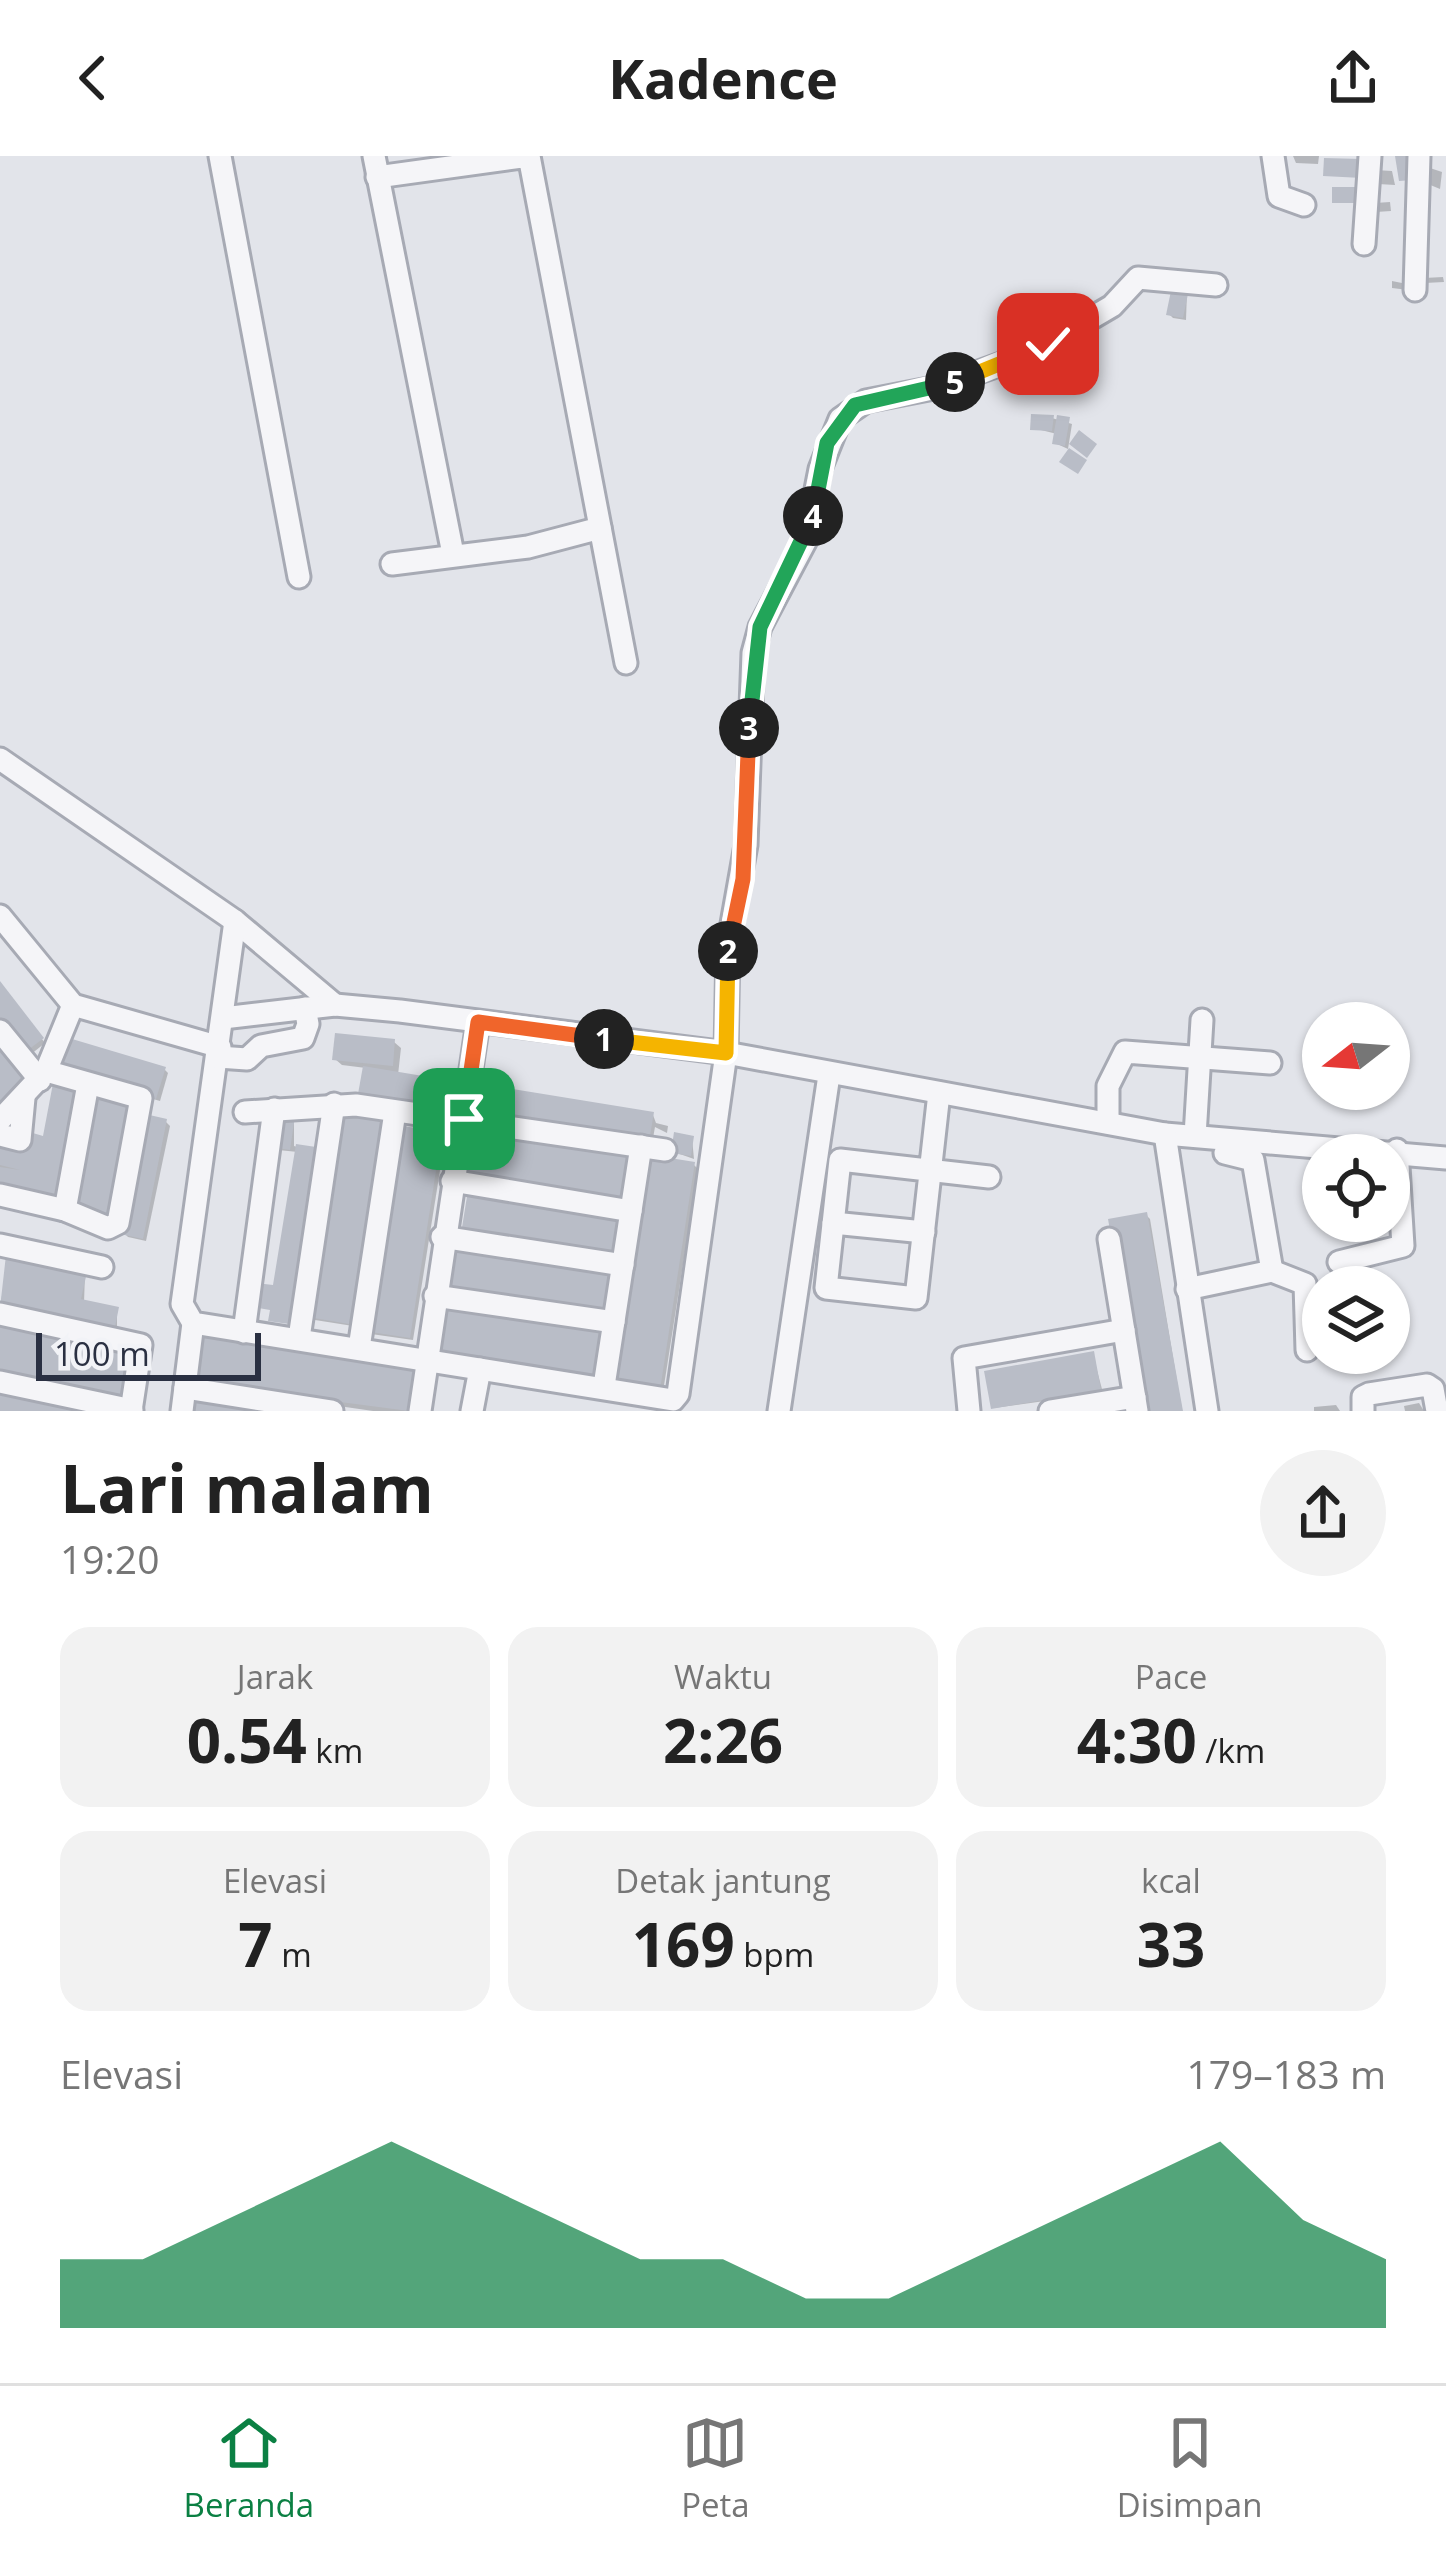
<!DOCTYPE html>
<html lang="id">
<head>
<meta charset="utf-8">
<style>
	:root { --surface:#fff; --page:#f2f2f2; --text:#222; --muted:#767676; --line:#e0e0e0; --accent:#0b8043 }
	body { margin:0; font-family:"Open Sans",sans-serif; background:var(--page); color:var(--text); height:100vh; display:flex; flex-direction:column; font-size:45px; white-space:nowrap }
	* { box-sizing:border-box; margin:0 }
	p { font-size:39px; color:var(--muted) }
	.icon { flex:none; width:66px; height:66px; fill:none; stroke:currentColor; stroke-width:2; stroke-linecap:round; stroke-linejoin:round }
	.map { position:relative; height:1255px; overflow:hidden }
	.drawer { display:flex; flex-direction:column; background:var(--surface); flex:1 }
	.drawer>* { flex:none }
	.needle { width:78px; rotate:253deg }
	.tools { position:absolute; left:1302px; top:846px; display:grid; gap:24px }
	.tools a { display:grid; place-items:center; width:108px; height:108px; border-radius:50%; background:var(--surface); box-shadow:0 3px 9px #0004; font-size:60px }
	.scale { position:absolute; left:36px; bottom:30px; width:225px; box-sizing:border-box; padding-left:12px; border:6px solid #2a3042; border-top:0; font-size:33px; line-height:42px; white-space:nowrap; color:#2a3042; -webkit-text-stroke:9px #f2f3f7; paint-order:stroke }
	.pin { position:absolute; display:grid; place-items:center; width:102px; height:102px; color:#fff; margin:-51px; border-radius:24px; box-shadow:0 6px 18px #0006 }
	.km { position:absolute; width:60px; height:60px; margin:-30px; border-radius:50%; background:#222; color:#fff; font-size:33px; line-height:60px; text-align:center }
	.round { display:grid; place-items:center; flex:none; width:126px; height:126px; border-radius:63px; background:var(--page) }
	.head { display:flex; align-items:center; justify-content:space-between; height:204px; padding:0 60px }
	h1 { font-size:66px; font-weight:700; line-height:90px }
	.figures { display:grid; grid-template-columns:repeat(3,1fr); gap:18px; height:204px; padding:12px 60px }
	.figures div { display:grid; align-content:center; border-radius:30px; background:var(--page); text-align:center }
	.figures b { font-size:60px; font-weight:700 }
	.figures small { font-size:33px; font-weight:400 }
	.figures p { font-size:33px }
	.chart { height:336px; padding:24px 60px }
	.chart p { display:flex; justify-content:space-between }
	.chart svg { width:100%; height:216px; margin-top:12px; fill:var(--accent); opacity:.7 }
	header { display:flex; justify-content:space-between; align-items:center; height:156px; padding:0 60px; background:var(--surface); font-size:54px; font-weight:700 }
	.tab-bar { display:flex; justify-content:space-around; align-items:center; height:168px; border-top:3px solid var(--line); background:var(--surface); font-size:33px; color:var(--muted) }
	.tab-bar a { display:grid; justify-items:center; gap:6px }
	.tab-bar .selected { color:var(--accent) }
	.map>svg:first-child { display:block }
	.shadow { fill:#0003 }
	.building { fill:#b9bdc7 }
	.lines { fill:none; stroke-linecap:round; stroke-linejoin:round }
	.minor-casing { stroke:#a7aab4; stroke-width:27 }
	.minor { stroke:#f5f5f8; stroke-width:21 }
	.split-1-casing { stroke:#fff; stroke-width:24 }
	.split-2-casing { stroke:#fff; stroke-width:24 }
	.split-3-casing { stroke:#fff; stroke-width:24 }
	.split-4-casing { stroke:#fff; stroke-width:24 }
	.split-5-casing { stroke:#fff; stroke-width:24 }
	.split-6-casing { stroke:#fff; stroke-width:24 }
	.split-1 { stroke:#f0652b; stroke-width:15 }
	.split-2 { stroke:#f5b400; stroke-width:15 }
	.split-3 { stroke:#f0652b; stroke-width:15 }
	.split-4 { stroke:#22a559; stroke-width:15 }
	.split-5 { stroke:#22a559; stroke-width:15 }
	.split-6 { stroke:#f5b400; stroke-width:15 }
</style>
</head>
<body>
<header><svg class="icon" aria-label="back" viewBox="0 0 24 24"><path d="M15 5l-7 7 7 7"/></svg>Kadence<svg class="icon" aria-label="share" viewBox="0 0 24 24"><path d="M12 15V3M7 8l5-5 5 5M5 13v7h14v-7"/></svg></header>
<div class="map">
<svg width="1446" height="1255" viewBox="0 0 1446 1255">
	<rect width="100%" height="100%" fill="#e2e4ea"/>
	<g class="shadow">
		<polygon points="1293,0 1319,0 1318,8 1296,7"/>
		<polygon points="1430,12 1442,16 1440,33 1428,28"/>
		<polygon points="1375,14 1392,15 1395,29 1378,28"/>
		<polygon points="1375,47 1390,46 1391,55 1376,56"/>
		<polygon points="1424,122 1443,121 1444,126 1425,127"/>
		<polygon points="1392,125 1407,128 1408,134 1392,132"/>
		<polygon points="1187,136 1186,164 1173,162 1169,158"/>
		<polygon points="1052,262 1072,268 1068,293 1055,287 1057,278 1033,272"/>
		<polygon points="0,828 45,887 30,899 0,862"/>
		<polygon points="394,886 401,892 398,919 446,927 446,954 366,941 366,912 342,909 335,903"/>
		<polygon points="164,913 168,917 160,945 60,916"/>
		<polygon points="56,926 77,933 57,1047 0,1036 0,996 23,1001 53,983"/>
		<polygon points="653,959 656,967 668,970 667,977 655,971 652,988 478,960"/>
		<polygon points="294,963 294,990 319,998 300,1120 287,1108 283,1112 296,1125 293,1143 284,1141 294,1155 273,1151 298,996 278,994"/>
		<polygon points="380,964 384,968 353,1170 315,1164 311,1160"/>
		<polygon points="166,966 170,970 146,1085 128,1081 124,1077"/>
		<polygon points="441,979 445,983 413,1184 371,1178"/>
		<polygon points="692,982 694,1003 674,996"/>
		<polygon points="694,1009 698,1013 663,1236 642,1232"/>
		<polygon points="1146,1059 1150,1063 1182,1255 1145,1255"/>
		<polygon points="8,1102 85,1118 84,1147 117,1154 117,1178 0,1152"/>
		<polygon points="1093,1199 1103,1237 994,1252"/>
		<polygon points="414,1210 412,1255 373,1255 201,1230"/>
		<polygon points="1419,1247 1424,1255 1405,1255 1404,1250"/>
		<polygon points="1336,1249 1340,1255 1314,1255 1314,1251"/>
	</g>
	<g class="building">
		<polygon points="1395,0 1412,0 1413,24 1399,25"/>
		<polygon points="1324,2 1362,3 1362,22 1323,20"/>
		<polygon points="1332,31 1360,31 1361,47 1332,47"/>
		<polygon points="1172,130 1189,133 1183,162 1166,159"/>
		<polygon points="1031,258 1054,259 1052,275 1030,274"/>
		<polygon points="1057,259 1070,261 1065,290 1052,288"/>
		<polygon points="1079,274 1097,288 1087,302 1069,288"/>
		<polygon points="1069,292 1087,304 1078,318 1059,306"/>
		<polygon points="0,825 44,882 24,897 0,866"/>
		<polygon points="335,877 395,883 393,910 332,904"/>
		<polygon points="62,880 166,911 156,943 53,913"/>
		<polygon points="0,888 28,924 0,945"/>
		<polygon points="363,910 447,924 443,952 358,938"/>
		<polygon points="54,922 75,926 54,1045 0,1035 0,1011 20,1014 0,1009 0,992 20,997 26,975 43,980"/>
		<polygon points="475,927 654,956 649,986 471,957"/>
		<polygon points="93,935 132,942 110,1061 71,1053"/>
		<polygon points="340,955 382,961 349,1168 308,1161"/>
		<polygon points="276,957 295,960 290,994 271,991"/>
		<polygon points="145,958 167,963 143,1083 120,1078"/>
		<polygon points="396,969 442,976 410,1182 364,1175"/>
		<polygon points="480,973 635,998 627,1049 456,1021 461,994 476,996"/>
		<polygon points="674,976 694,980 691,1000 671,997"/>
		<polygon points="296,988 316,991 289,1168 268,1165 270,1154 253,1151 256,1127 273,1129"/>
		<polygon points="651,999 695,1006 660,1234 615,1226"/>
		<polygon points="468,1034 620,1059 613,1103 461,1078"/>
		<polygon points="1147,1056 1183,1255 1142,1255 1108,1063"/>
		<polygon points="456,1090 614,1116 608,1159 449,1133"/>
		<polygon points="6,1099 87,1116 81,1143 119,1151 114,1176 0,1152"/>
		<polygon points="440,1146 610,1174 602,1223 432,1196"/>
		<polygon points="0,1164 136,1192 125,1248 0,1222"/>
		<polygon points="201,1176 416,1208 409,1255 194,1227"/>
		<polygon points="1094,1195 1101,1234 991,1253 984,1215"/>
		<polygon points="0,1234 90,1255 0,1255"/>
		<polygon points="189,1238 285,1255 186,1255"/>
	</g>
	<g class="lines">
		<defs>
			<g id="minor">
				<polyline points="220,0 299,421"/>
				<polyline points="374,0 453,398"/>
				<polyline points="1273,0 1279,40 1304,49"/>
				<polyline points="377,21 529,0 626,507"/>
				<polyline points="1364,88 1370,0"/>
				<polyline points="1415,134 1419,0"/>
				<polyline points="392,408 528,391 600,372"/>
				<polyline points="0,603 235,765 335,849"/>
				<polyline points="0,760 73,849 220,891"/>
				<polyline points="235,765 182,1148 193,1167 673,1244 678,1238 726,897 728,790 746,689 753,497 760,471 806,384 820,313 840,263 866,245 934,232 1032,197 1112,150 1138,122 1216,129"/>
				<polyline points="223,862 335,849 400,855 726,897 1165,978 1446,1002"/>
				<polyline points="0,875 40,924"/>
				<polyline points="218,901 247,903 261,890 303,882 308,868 305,852"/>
				<polyline points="939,937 916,1142 826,1132 840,1004 989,1021"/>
				<polyline points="245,956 356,949 665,994"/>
				<polyline points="0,964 46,915 73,849"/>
				<polyline points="1108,965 1108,930 1125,896 1270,907"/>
				<polyline points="1165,978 1207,1255"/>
				<polyline points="0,979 20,984 24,942"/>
				<polyline points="1195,980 1202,864"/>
				<polyline points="452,1025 631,1055"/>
				<polyline points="0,1039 65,1054 108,1072 118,1067 141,942 46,915"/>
				<polyline points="65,1054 88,928"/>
				<polyline points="833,1067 924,1076"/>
				<polyline points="442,1081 623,1109"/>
				<polyline points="1109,1083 1137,1255"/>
				<polyline points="0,1089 102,1111"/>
				<polyline points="1339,1106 1403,1090 1397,994"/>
				<polyline points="1272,1115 1305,1128 1307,1194"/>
				<polyline points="1187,1133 1272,1115 1253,1004 1225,997"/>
				<polyline points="435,1140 614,1166"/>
				<polyline points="0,1158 141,1189 131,1255"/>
				<polyline points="244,1176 274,953"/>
				<polyline points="299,1182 334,948"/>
				<polyline points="359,1192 395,956"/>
				<polyline points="0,1226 132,1254"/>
				<polyline points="604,1230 641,990"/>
				<polyline points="185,1232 332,1255"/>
				<polyline points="182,1255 193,1167"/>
				<polyline points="420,1255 478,866"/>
				<polyline points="472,1255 480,1213"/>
				<polyline points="779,1255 829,919"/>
				<polyline points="969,1255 964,1202 1124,1174"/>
				<polyline points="1050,1255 1135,1241"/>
				<polyline points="1363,1255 1363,1241 1369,1238 1427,1229 1433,1233 1437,1255"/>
			</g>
		</defs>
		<use href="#minor" class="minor-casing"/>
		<use href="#minor" class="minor"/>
	</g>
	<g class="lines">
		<defs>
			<polyline id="split-1" points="464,963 478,866 604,883"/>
			<polyline id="split-2" points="604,883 726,897 728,795"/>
			<polyline id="split-3" points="728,795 743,723 749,572"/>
			<polyline id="split-4" points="749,572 760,471 813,360"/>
			<polyline id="split-5" points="813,360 827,287 855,249 955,226"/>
			<polyline id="split-6" points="955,226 1048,188"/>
		</defs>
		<use href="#split-1" class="split-1-casing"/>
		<use href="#split-2" class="split-2-casing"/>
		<use href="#split-3" class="split-3-casing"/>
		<use href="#split-4" class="split-4-casing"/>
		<use href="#split-5" class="split-5-casing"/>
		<use href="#split-6" class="split-6-casing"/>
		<use href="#split-1" class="split-1"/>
		<use href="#split-2" class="split-2"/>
		<use href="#split-3" class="split-3"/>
		<use href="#split-4" class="split-4"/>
		<use href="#split-5" class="split-5"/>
		<use href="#split-6" class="split-6"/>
	</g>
</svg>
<div class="tools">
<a><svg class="needle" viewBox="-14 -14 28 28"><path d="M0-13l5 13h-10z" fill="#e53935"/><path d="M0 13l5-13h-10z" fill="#767676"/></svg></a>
<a><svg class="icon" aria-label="locate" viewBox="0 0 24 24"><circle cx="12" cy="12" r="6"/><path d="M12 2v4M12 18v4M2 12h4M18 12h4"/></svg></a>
<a><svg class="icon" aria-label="layers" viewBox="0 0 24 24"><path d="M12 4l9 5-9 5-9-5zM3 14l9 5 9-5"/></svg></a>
</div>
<div class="scale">100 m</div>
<div class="pin" style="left:464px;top:963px;background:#1e9e55"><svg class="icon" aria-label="arrive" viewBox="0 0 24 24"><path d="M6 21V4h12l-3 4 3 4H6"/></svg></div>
<div class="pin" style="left:1048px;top:188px;background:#d93025"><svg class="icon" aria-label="check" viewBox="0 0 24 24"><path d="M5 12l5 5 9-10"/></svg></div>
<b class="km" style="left:604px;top:883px">1</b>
<b class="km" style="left:728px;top:795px">2</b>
<b class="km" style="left:749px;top:572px">3</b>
<b class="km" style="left:813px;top:360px">4</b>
<b class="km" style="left:955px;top:226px">5</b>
</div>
<section class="drawer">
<div class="head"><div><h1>Lari malam</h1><p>19:20</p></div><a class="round"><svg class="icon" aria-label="share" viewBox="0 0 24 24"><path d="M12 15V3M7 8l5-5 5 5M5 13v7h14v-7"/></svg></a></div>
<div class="figures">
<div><p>Jarak</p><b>0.54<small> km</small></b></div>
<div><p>Waktu</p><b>2:26</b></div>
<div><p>Pace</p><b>4:30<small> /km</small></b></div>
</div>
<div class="figures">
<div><p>Elevasi</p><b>7<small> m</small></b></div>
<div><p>Detak jantung</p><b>169<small> bpm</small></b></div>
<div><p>kcal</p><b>33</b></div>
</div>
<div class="chart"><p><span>Elevasi</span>179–183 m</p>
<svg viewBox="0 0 160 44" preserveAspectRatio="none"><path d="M0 44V30L10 30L20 22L30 14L40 6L50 14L60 22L70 30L80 30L90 38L100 38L110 30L120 22L130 14L140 6L150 22L160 30V44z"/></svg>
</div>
</section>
<nav class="tab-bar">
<a class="selected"><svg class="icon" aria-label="home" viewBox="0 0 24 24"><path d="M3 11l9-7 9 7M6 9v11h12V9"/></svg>Beranda</a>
<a><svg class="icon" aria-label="map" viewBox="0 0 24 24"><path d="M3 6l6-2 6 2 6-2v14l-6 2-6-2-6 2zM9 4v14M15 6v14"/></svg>Peta</a>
<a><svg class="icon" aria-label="saved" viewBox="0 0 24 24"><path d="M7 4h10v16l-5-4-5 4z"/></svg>Disimpan</a>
</nav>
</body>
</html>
